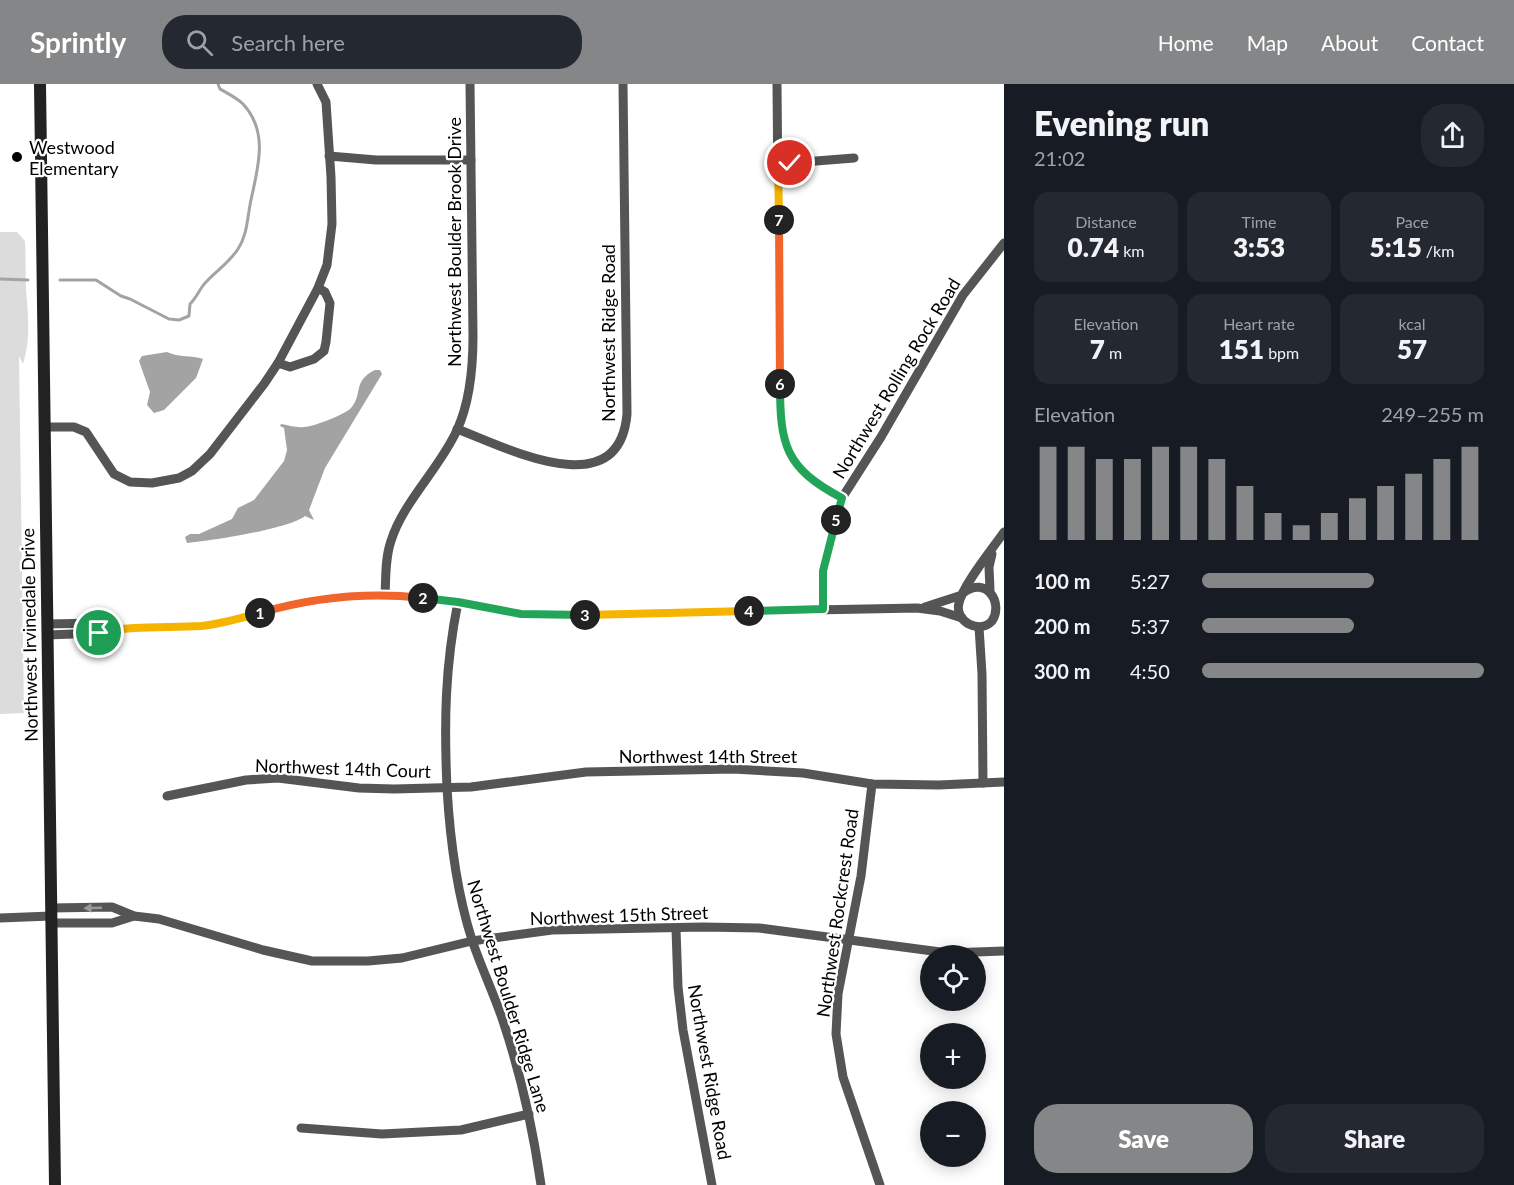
<!DOCTYPE html>
<html lang="en">
<head>
<meta charset="utf-8">
<style>
	:root { --surface:#171b24; --page:#242831; --text:#f1f3f6; --muted:#9ea1a6; --accent:#858687 }
	body { margin:0; font-family:Lato,sans-serif; background:var(--page); color:var(--text); height:100vh; display:flex; flex-direction:column; font-size:22px; white-space:nowrap }
	* { box-sizing:border-box; margin:0 }
	p { font-size:20px; color:var(--muted) }
	.icon { flex:none; width:33px; height:33px; fill:none; stroke:currentColor; stroke-width:2; stroke-linecap:round; stroke-linejoin:round }
	.map { position:relative; flex:1; overflow:hidden }
	.details { display:flex; flex-direction:column; background:var(--surface); width:510px }
	.details>* { flex:none }
	.buttons { position:absolute; left:920px; top:861px; display:grid; gap:12px }
	.buttons a { display:grid; place-items:center; width:66px; height:66px; border-radius:50%; background:var(--surface); box-shadow:0 3px 15px #0003; font-size:30px }
	.pin { position:absolute; display:grid; place-items:center; width:51px; height:51px; color:#fff; margin:-26px; border:3px solid #fff; border-radius:50%; box-shadow:0 2px 6px #0007 }
	.km { position:absolute; width:30px; height:30px; margin:-15px; border-radius:50%; background:#222; color:#fff; font-size:16px; line-height:30px; text-align:center }
	.round { display:grid; place-items:center; flex:none; width:63px; height:63px; border-radius:24px; background:var(--page) }
	.headline { display:flex; align-items:center; justify-content:space-between; height:102px; padding:0 30px }
	h1 { font-size:33px; font-weight:800; line-height:45px }
	.stats { display:grid; grid-template-columns:repeat(3,1fr); gap:9px; height:102px; padding:6px 30px }
	.stats div { display:grid; align-content:center; border-radius:15px; background:var(--page); text-align:center }
	.stats b { font-size:26px; font-weight:800 }
	.stats small { font-size:16px; font-weight:400 }
	.stats p { font-size:16px }
	.chart { height:168px; padding:12px 30px }
	.chart p { display:flex; justify-content:space-between }
	.chart svg { width:100%; height:108px; margin-top:6px; stroke:var(--accent); stroke-width:6 }
	.button { display:flex; gap:12px; margin-top:auto; padding:12px 30px }
	.button a { flex:1; height:69px; border-radius:24px; background:var(--accent); color:#fff; font-size:24px; font-weight:800; line-height:69px; text-align:center }
	.button a+a { background:var(--page); color:var(--text) }
	ul { padding:0 30px; list-style:none; font-size:20px }
	li { display:grid; grid-template-columns:96px 72px 1fr; align-items:center; height:45px }
	li i { height:15px; border-radius:8px; background:var(--accent) }
	header { display:flex; align-items:center; gap:36px; box-sizing:border-box; height:84px; padding:0 30px; background:var(--accent); color:#fff }
	header strong { font-size:28px }
	nav { display:flex; gap:33px; margin-inline-start:auto; font-size:21px }
	.search { width:420px; height:54px; background:var(--page); display:flex; align-items:center; gap:15px; box-sizing:border-box; padding:0 21px; border-radius:24px; color:var(--muted); font-size:22px }
	main { display:flex; flex:1; min-height:0 }
	.map>svg:first-child { display:block }
	.green { fill:#dcdcdc }
	.water { fill:#a3a3a3 }
	.lines { fill:none; stroke-linecap:round; stroke-linejoin:round }
	.stream { stroke:#a3a3a3; stroke-width:3 }
	.minor { stroke:#555; stroke-width:9 }
	.secondary { stroke:#222; stroke-width:12 }
	.oneway { fill:#999 }
	.split-1-casing { stroke:#fff; stroke-width:12 }
	.split-2-casing { stroke:#fff; stroke-width:12 }
	.split-3-casing { stroke:#fff; stroke-width:12 }
	.split-4-casing { stroke:#fff; stroke-width:12 }
	.split-5-casing { stroke:#fff; stroke-width:12 }
	.split-6-casing { stroke:#fff; stroke-width:12 }
	.split-7-casing { stroke:#fff; stroke-width:12 }
	.split-8-casing { stroke:#fff; stroke-width:12 }
	.split-1 { stroke:#f5b400; stroke-width:8 }
	.split-2 { stroke:#f0652b; stroke-width:8 }
	.split-3 { stroke:#22a559; stroke-width:8 }
	.split-4 { stroke:#f5b400; stroke-width:8 }
	.split-5 { stroke:#22a559; stroke-width:8 }
	.split-6 { stroke:#22a559; stroke-width:8 }
	.split-7 { stroke:#f0652b; stroke-width:8 }
	.split-8 { stroke:#f5b400; stroke-width:8 }
	.poi-dot { fill:#000; stroke:#fff; stroke-width:2 }
	.labels { text-anchor:middle; dominant-baseline:central; stroke-width:4.5; stroke-linejoin:round; paint-order:stroke }
	.poi-label { font-size:18px; fill:#000; stroke:#fff; text-anchor:start }
	.street-label { font-size:18px; fill:#000; stroke:#fff }
</style>
</head>
<body>
<header>
<strong>Sprintly</strong>
<div class="search"><svg class="icon" aria-label="search" viewBox="0 0 24 24"><circle cx="10" cy="10" r="6"/><path d="M15 15l6 6"/></svg>Search here</div>
<nav><a>Home</a><a>Map</a><a>About</a><a>Contact</a></nav>
</header>
<main>
<div class="map">
<svg width="1004" height="1101" viewBox="0 0 1004 1101">
	<rect width="100%" height="100%" fill="#fff"/>
	<path class="green" d="M0 148H17L25 157C26 173 25 189 26 205 28 231 31 255 23 280L19 272 24 629 0 630Z"/>
	<g class="water">
		<path d="M167 268C179 274 191 271 203 275L196 294 164 326 154 329 147 321 150 308 139 277 142 272Z"/>
		<path d="M375 286H380L382 290 325 384 309 426 314 436 305 432C289 445 210 457 187 459L185 453 190 450H199L232 435 238 424 254 416 284 377 287 366 284 344 280 342 281 340C288 341 296 344 304 343 313 343 346 330 351 324 363 311 352 297 375 286Z"/>
	</g>
	<g class="lines">
		<g class="stream">
			<polyline points="0,195 28,196"/>
			<path d="M60 196H96L121 212 130 215 169 235 179 236 189 232 190 220C197 213 200 204 206 198 218 185 228 180 238 165 248 149 247 134 251 116 258 83 269 48 243 20 237 14 227 9 220 5L218 0"/>
		</g>
		<g class="minor">
			<path d="M777 0 780 331C785 376 803 394 842 414"/>
			<polyline points="329,72 376,76 471,76"/>
			<polyline points="778,80 854,74"/>
			<polyline points="278,279 290,283 314,275 324,267 326,258 330,219 325,208 318,204"/>
			<polyline points="45,343 74,343 86,348 114,390 130,398 152,399 179,394 192,387 210,370 264,300 278,279 318,204 327,181 332,140 331,93 326,18 317,0"/>
			<path d="M457 345C505 363 619 423 627 330L623 0"/>
			<polyline points="990,506 989,483 992,470"/>
			<path d="M963 509C986 491 1004 519 992 537 979 551 954 537 959 519 962 502 993 464 1004 448"/>
			<path d="M385 511C386 493 385 474 391 457 403 418 440 384 457 346 470 318 473 283 473 252L470 0"/>
			<path d="M458 518C445 582 444 638 447 704 450 756 456 806 472 856 481 883 494 910 503 937 521 991 533 1045 541 1101"/>
			<polyline points="925,523 962,511"/>
			<polyline points="823,525 823,487 842,414 881,353 963,211 1004,159"/>
			<polyline points="47,540 99,539 117,542"/>
			<polyline points="979,543 982,590 983,699"/>
			<polyline points="47,551 99,549 123,544 202,542 235,536 310,517 367,511 425,514 458,518 521,530 556,531 917,524 940,527 962,534"/>
			<polyline points="872,700 861,792 838,910 836,950 843,993 880,1101"/>
			<polyline points="167,712 246,696 278,694 359,704 394,705 471,703 586,688 733,685 803,689 872,700 939,701 1004,698"/>
			<polyline points="51,824 112,823 134,832 159,835 263,866 312,877 368,877 402,874 472,857 552,846 703,843 759,844 948,869 1004,867"/>
			<polyline points="0,834 51,832"/>
			<polyline points="52,839 112,839 134,832"/>
			<polyline points="676,845 678,903 683,946 712,1101"/>
			<polyline points="301,1044 382,1050 461,1046 529,1030"/>
		</g>
		<polyline class="secondary" points="40,0 55,1101"/>
	</g>
	<defs><path id="oneway-solid" d="M-6-.8H1V-3.2L6.5 0L1 3.2V.8H-6Z" transform="scale(1.5)"/></defs>
	<use class="oneway" href="#oneway-solid" transform="translate(93 824) rotate(178)"/>
	<g class="lines">
		<defs>
			<path id="split-1" d="M99 549C133 541 166 544 201 542 221 540 241 534 260 529"/>
			<path id="split-2" d="M260 529C314 513 368 508 423 514"/>
			<polyline id="split-3" points="423,514 458,518 521,530 585,531"/>
			<polyline id="split-4" points="585,531 749,527"/>
			<polyline id="split-5" points="749,527 823,525 823,487 836,436"/>
			<path id="split-6" d="M780 300C780 361 785 384 842 414L836 436"/>
			<polyline id="split-7" points="779,136 780,300"/>
			<polyline id="split-8" points="779,136 778,80 790,79"/>
		</defs>
		<use href="#split-1" class="split-1-casing"/>
		<use href="#split-2" class="split-2-casing"/>
		<use href="#split-3" class="split-3-casing"/>
		<use href="#split-4" class="split-4-casing"/>
		<use href="#split-5" class="split-5-casing"/>
		<use href="#split-6" class="split-6-casing"/>
		<use href="#split-7" class="split-7-casing"/>
		<use href="#split-8" class="split-8-casing"/>
		<use href="#split-1" class="split-1"/>
		<use href="#split-2" class="split-2"/>
		<use href="#split-3" class="split-3"/>
		<use href="#split-4" class="split-4"/>
		<use href="#split-5" class="split-5"/>
		<use href="#split-6" class="split-6"/>
		<use href="#split-7" class="split-7"/>
		<use href="#split-8" class="split-8"/>
	</g>
	<circle class="poi-dot" cx="17" cy="73" r="6"/>
	<g class="labels">
		<g class="poi-label">
			<text x="29" y="63">Westwood<tspan x="29" dy="21">Elementary</tspan></text>
		</g>
		<g class="street-label">
			<text transform="translate(454 158) rotate(-90)">Northwest Boulder Brook Drive</text>
			<text transform="translate(608 249) rotate(-90)">Northwest Ridge Road</text>
			<text transform="translate(896 294) rotate(-59)">Northwest Rolling Rock Road</text>
			<text transform="translate(29 551) rotate(-91)">Northwest Irvinedale Drive</text>
			<text x="708" y="672">Northwest 14th Street</text>
			<text transform="translate(343 684) rotate(2)">Northwest 14th Court</text>
			<text transform="translate(837 829) rotate(-82)">Northwest Rockcrest Road</text>
			<text transform="translate(619 831) rotate(-2)">Northwest 15th Street</text>
			<text transform="translate(509 912) rotate(73)">Northwest Boulder Ridge Lane</text>
			<text transform="translate(710 988) rotate(80)">Northwest Ridge Road</text>
		</g>
	</g>
</svg>
<div class="buttons">
<a><svg class="icon" aria-label="locate" viewBox="0 0 24 24"><circle cx="12" cy="12" r="6"/><path d="M12 2v4M12 18v4M2 12h4M18 12h4"/></svg></a>
<a>+</a>
<a>−</a>
</div>
<div class="pin" style="left:99px;top:549px;background:#1e9e55"><svg class="icon" aria-label="arrive" viewBox="0 0 24 24"><path d="M6 21V4h12l-3 4 3 4H6"/></svg></div>
<div class="pin" style="left:790px;top:79px;background:#d93025"><svg class="icon" aria-label="check" viewBox="0 0 24 24"><path d="M5 12l5 5 9-10"/></svg></div>
<b class="km" style="left:260px;top:529px">1</b>
<b class="km" style="left:423px;top:514px">2</b>
<b class="km" style="left:585px;top:531px">3</b>
<b class="km" style="left:749px;top:527px">4</b>
<b class="km" style="left:836px;top:436px">5</b>
<b class="km" style="left:780px;top:300px">6</b>
<b class="km" style="left:779px;top:136px">7</b>
</div>
<section class="details">
<div class="headline"><div><h1>Evening run</h1><p>21:02</p></div><a class="round"><svg class="icon" aria-label="share" viewBox="0 0 24 24"><path d="M12 15V3M7 8l5-5 5 5M5 13v7h14v-7"/></svg></a></div>
<div class="stats">
<div><p>Distance</p><b>0.74<small> km</small></b></div>
<div><p>Time</p><b>3:53</b></div>
<div><p>Pace</p><b>5:15<small> /km</small></b></div>
</div>
<div class="stats">
<div><p>Elevation</p><b>7<small> m</small></b></div>
<div><p>Heart rate</p><b>151<small> bpm</small></b></div>
<div><p>kcal</p><b>57</b></div>
</div>
<div class="chart"><p><span>Elevation</span>249–255 m</p>
<svg viewBox="0 0 160 44" preserveAspectRatio="none"><path d="M5 44V6M15 44V6M25 44V11M35 44V11M45 44V6M55 44V6M65 44V11M75 44V22M85 44V33M95 44V38M105 44V33M115 44V27M125 44V22M135 44V17M145 44V11M155 44V6"/></svg>
</div>
<ul>
<li><b>100 m</b>5:27<i style="width:61%"></i></li>
<li><b>200 m</b>5:37<i style="width:54%"></i></li>
<li><b>300 m</b>4:50<i style="width:100%"></i></li>
</ul>
<div class="button"><a>Save</a><a>Share</a></div>
</section>
</main>
</body>
</html>
